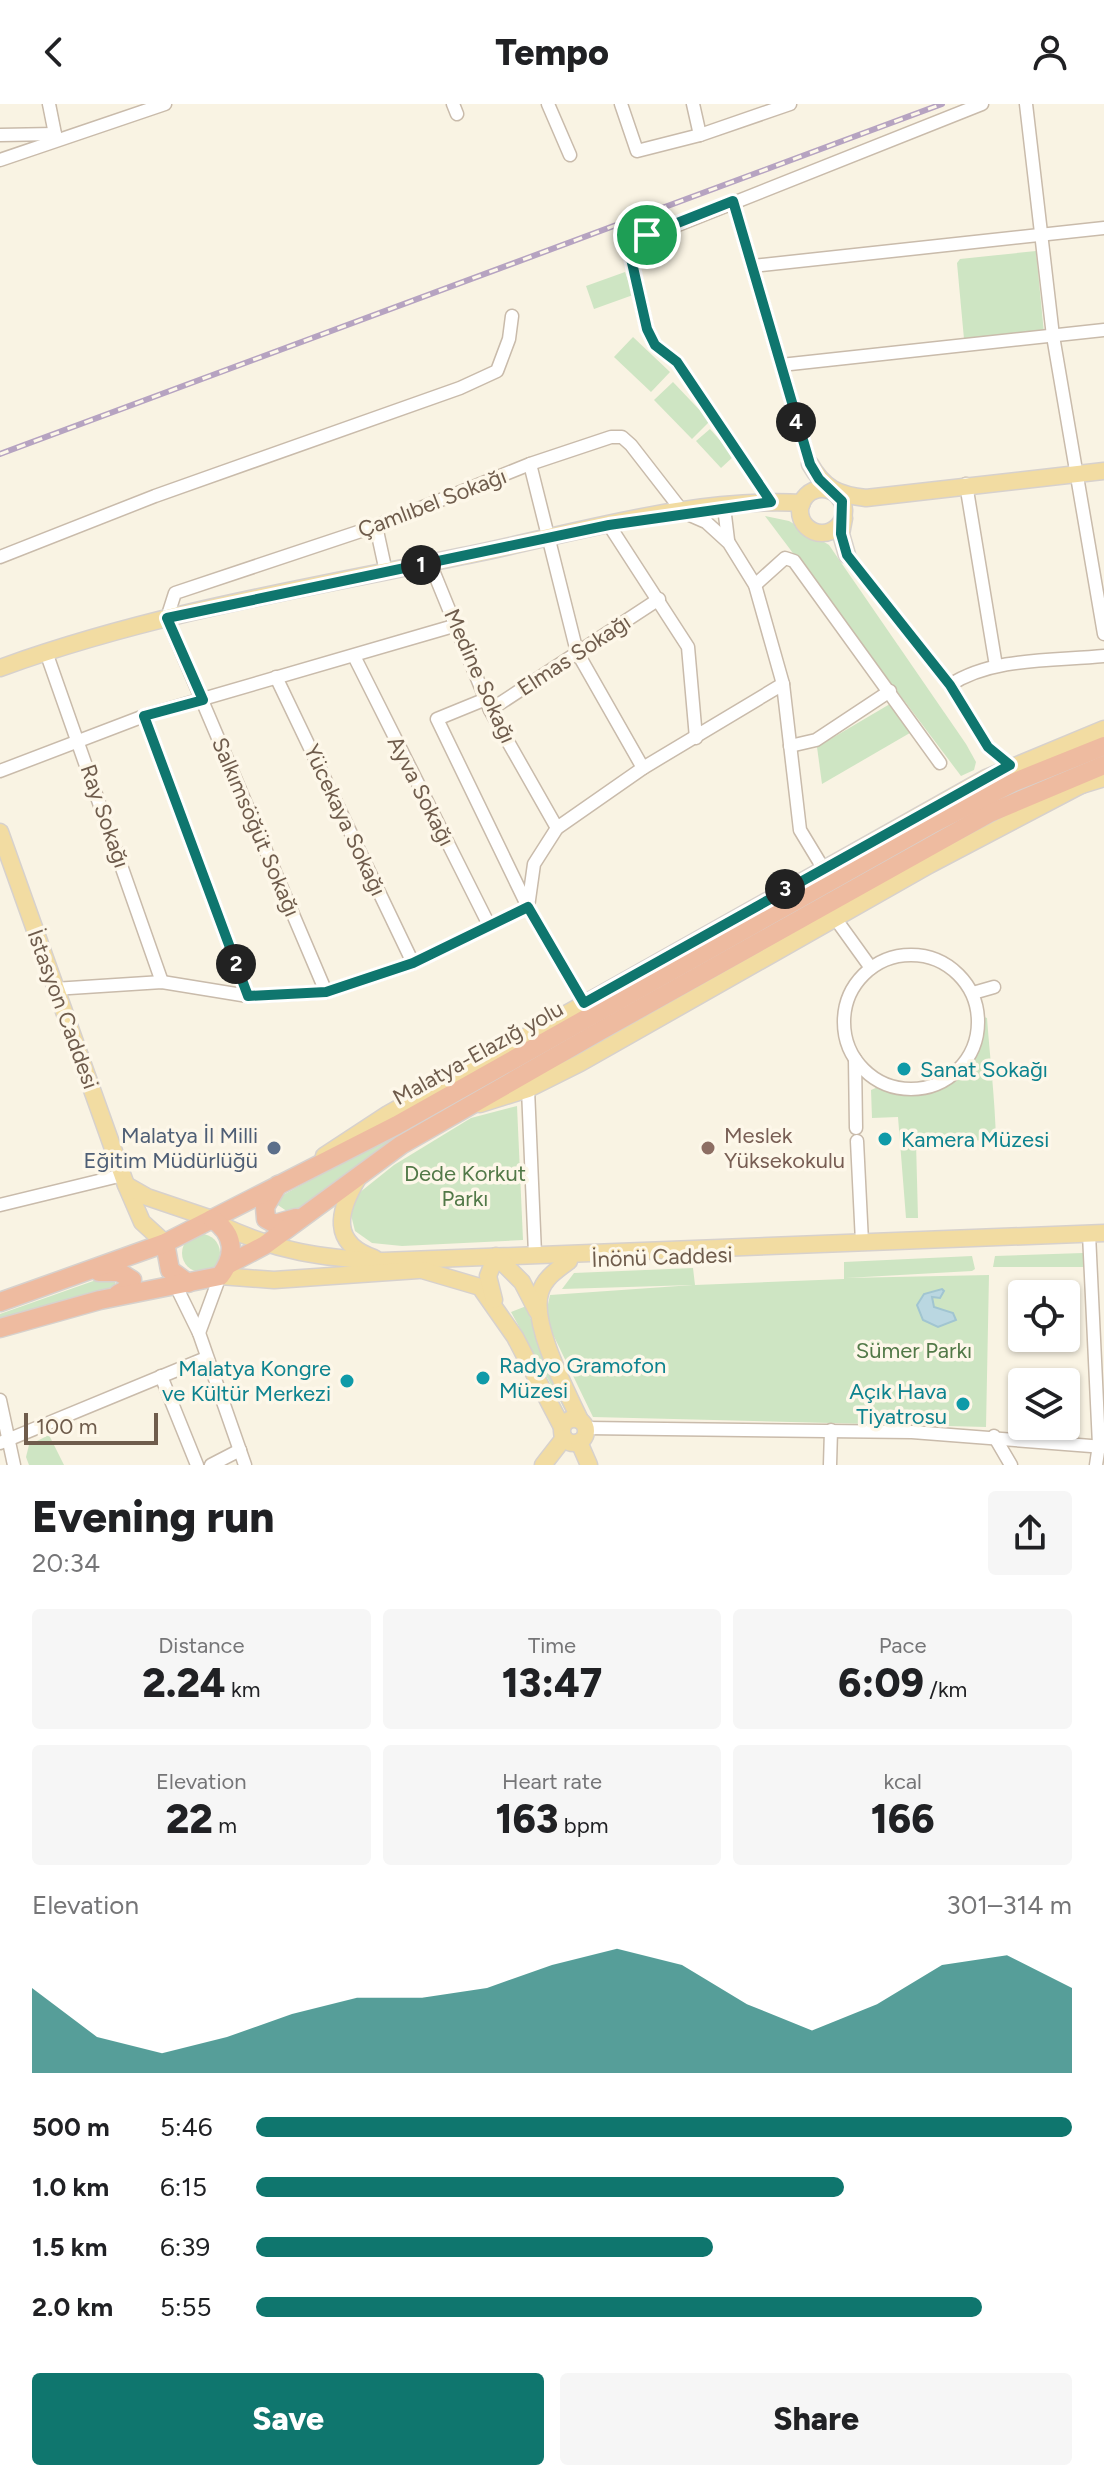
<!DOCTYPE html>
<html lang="en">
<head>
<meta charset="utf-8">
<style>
	:root { --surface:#fff; --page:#f6f6f6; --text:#202124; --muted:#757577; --accent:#0f766e }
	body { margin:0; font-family:Figtree,sans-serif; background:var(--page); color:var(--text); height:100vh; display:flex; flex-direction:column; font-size:30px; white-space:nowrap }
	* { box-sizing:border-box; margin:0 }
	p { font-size:26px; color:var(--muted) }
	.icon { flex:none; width:44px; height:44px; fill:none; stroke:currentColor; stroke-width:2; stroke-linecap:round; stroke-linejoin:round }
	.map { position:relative; height:1361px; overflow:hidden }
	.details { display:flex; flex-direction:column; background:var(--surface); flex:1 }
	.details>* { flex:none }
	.buttons { position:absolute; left:1008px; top:1176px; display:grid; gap:16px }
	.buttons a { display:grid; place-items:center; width:72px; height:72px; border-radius:8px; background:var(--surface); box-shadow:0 2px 6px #0004; font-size:40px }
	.scale { position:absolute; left:24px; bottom:20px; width:134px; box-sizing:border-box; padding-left:8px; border:4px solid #6f5c4c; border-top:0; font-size:22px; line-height:28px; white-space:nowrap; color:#6f5c4c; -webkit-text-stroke:6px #fdf7e9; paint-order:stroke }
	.pin { position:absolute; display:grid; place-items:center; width:68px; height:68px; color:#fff; margin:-34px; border:4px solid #fff; border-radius:50%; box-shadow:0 2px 8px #0007 }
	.km { position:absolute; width:40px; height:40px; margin:-20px; border-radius:50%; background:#222; color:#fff; font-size:22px; line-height:40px; text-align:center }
	.round { display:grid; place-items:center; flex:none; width:84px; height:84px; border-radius:8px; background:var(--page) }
	.headline { display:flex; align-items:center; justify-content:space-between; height:136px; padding:0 32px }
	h1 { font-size:44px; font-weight:800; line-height:60px }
	.stats { display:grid; grid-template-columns:repeat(3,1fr); gap:12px; height:136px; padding:8px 32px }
	.stats div { display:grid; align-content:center; border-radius:8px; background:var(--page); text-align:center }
	.stats b { font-size:40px; font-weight:800 }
	.stats small { font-size:22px; font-weight:400 }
	.stats p { font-size:22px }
	.chart { height:224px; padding:16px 32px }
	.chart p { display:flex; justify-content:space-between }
	.chart svg { width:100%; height:144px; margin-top:8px; fill:var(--accent); opacity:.7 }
	.action { display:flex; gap:16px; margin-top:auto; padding:16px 32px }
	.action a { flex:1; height:92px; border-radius:8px; background:var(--accent); color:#fff; font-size:32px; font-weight:800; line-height:92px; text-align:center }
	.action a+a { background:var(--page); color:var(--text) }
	ul { padding:0 32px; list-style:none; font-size:26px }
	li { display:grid; grid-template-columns:128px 96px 1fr; align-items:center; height:60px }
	li i { height:20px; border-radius:10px; background:var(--accent) }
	header { display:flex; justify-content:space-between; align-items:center; height:104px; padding:0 32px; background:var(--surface); font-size:36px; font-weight:800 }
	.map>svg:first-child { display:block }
	.green { fill:#cee5c3 }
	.water { fill:#bad7e1; stroke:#a1c5d1; stroke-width:2 }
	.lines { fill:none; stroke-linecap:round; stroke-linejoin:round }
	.minor-casing { stroke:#c9bbab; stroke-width:15 }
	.major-casing { stroke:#d7d1cd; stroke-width:19 }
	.highway-casing { stroke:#d7d1cd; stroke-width:21 }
	.minor { stroke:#fff; stroke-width:12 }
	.major { stroke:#f2dca2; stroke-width:16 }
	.highway { stroke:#eebba0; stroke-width:18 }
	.rail-casing { stroke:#b6a3c1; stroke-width:6 }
	.rail { stroke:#fdf7e9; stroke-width:3; stroke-dasharray:9; stroke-linecap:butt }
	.route-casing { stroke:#fff; stroke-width:16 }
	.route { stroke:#0f766e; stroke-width:10 }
	.culture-dot { fill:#0f9aa8; stroke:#fdf7e9; stroke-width:3 }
	.service-dot { fill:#5c6f8a; stroke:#fdf7e9; stroke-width:3 }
	.education-dot { fill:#8d6e63; stroke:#fdf7e9; stroke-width:3 }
	.labels { text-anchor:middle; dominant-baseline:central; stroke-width:7; stroke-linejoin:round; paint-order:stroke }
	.street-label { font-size:22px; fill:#6f5c4c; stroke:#fdf7e9 }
	.culture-label { font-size:22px; fill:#0d838f; stroke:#fdf7e9; text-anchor:start }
	.service-label { font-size:22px; fill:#4e5e75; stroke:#fdf7e9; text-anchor:end }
	.education-label { font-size:22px; fill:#785e54; stroke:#fdf7e9; text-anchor:start }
	.park-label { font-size:22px; fill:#527948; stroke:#fdf7e9 }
</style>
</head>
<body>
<header><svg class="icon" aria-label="back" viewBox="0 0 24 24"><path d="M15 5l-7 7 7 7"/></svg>Tempo<svg class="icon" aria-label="person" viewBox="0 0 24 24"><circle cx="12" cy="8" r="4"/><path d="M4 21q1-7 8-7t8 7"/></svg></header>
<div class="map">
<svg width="1104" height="1361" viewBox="0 0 1104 1361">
	<rect width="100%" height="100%" fill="#f9f3e3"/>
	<g class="green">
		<polygon points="1036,147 1044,229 964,235 957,159 960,155"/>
		<polygon points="625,168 633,191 594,205 586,182"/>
		<polygon points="633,233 670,268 651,288 614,253"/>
		<polygon points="673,278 710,317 692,335 654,296"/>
		<polygon points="710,325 734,352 721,364 696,337"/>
		<polygon points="765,412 789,417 829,441 966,640 976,658 974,666 961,672"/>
		<polygon points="895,597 915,626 822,680 817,643"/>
		<path d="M984 913 987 914C990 955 995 995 996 1036L916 1038 918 1114H906L898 1013 872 1014 871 986 878 983C934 1004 977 969 984 913Z"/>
		<polygon points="593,921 391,1043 291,1110 272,1097"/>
		<polygon points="517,1002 523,1136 402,1142 372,1139 355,1127 351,1111 354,1093 394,1061 471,1014"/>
		<circle cx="201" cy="1149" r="19"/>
		<polygon points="1083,1149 1084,1163 993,1163 995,1152"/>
		<polygon points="972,1152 975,1165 972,1167 846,1174 989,1171 986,1323 593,1313 545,1214 550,1191 693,1181 562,1185 574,1169 693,1164 695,1181 844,1175 844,1158"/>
		<polygon points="113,1170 116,1182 0,1217 0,1210"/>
		<polygon points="529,1201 530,1213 569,1303 565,1306 511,1208"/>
		<polygon points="49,1331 64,1361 29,1361 26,1353 29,1341"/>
	</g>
	<polygon class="water" points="942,1185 944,1187 940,1194 932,1193 934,1203 953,1209 956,1216 938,1223 923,1216 917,1201 924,1190"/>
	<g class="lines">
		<defs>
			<g id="minor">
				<polyline points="49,0 56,35"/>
				<polyline points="453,0 457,10"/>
				<polyline points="548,0 570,51"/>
				<polyline points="621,0 637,47 700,31 790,0"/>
				<polyline points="693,0 700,31"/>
				<polyline points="1026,0 1053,232 1104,530"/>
				<polyline points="0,31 55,30"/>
				<polyline points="0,56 165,0"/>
				<polyline points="733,97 810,360"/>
				<polyline points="753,162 1104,124"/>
				<polyline points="781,261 1104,226"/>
				<polyline points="530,360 577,548 643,664"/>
				<polyline points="966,380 996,562"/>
				<polyline points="771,398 677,258 655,241 647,225 630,150 635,138 982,0"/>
				<polyline points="724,403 728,436"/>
				<polyline points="609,421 688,543 696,634"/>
				<polyline points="376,422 386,468"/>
				<polyline points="847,451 950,581 988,643 1010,661"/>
				<polyline points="0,453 155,392 460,284 497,267 509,235 512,212"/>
				<polyline points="430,459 490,606 557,724"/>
				<polyline points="755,481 785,454 794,457 940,659"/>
				<polyline points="46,548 162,878"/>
				<polyline points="354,552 489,821"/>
				<polyline points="276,573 413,859"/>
				<path d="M950 581C993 553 1053 557 1104 552"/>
				<polyline points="486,595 437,615 528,803 584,899"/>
				<polyline points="490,606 659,495"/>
				<polyline points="144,612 248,892"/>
				<polyline points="790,642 816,636 890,587"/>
				<polyline points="0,667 144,612 457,521"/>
				<polyline points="835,814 871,864"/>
				<circle cx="911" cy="918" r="67"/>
				<polyline points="54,885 162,878 248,892 326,888 413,859 528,803 534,760 557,724 643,664 783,580"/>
				<polyline points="326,888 167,514 175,489 376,422 530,360 611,333 622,333 631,341 683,408 706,418 729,439 755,481 783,580 800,726 823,764"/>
				<polyline points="973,889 994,883"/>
				<polyline points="855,955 856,1024"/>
				<polyline points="528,985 535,1150"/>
				<polyline points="857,1037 862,1138"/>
				<polyline points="0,1101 123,1071"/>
				<polyline points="1089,1130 1099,1341 1096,1361"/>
				<polyline points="174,1178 199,1229 245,1361"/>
				<polyline points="199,1229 220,1172"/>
				<polyline points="161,1272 197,1361"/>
				<polyline points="0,1296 14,1361"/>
				<polyline points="586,1324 912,1328 1104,1343"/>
				<polyline points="994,1332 1011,1361"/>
				<polyline points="0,1339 206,1254"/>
				<polyline points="211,1361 240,1346"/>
				<polyline points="830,1361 831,1326"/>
			</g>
			<g id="major">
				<path d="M810 360C824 385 839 391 866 394L1104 367"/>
				<circle cx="822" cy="407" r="22"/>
				<polyline points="844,414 841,430 847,451"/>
				<path d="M0 564C154 508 318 482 478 449 583 427 694 393 802 399"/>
				<polyline points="1075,683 1104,674"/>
				<polyline points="0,728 126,1081 142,1118 165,1139"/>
				<polyline points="480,1000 528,985 580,959 929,761 1085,679"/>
				<polyline points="324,1052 388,1010 986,674 1104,625"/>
				<path d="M358 1074C338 1107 330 1139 374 1154"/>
				<polyline points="126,1081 147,1093 212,1115"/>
				<path d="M221 1121C278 1148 321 1154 383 1157L1104 1129"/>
				<path d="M569 1157C558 1165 544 1174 540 1189 531 1220 566 1286 580 1316"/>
				<polyline points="422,1166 480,1183 515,1233 562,1323"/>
				<polyline points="220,1172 274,1176 418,1166"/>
				<polyline points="494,1196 488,1172 496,1152 522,1178 537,1207"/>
				<circle cx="574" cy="1327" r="12"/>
				<polyline points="579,1338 589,1361"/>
				<polyline points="543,1361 564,1334"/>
			</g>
			<g id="highway">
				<polyline points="278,1081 265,1103 266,1115 275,1120 296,1114"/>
				<polyline points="165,1139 170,1166 188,1179"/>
				<polyline points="229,1160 265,1141 401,1041 600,927 990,709 1104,661"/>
				<polyline points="99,1168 119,1168 132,1176 131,1183 118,1190"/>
				<polyline points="0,1198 165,1139 397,1021 934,719 1012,679 1104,642"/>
				<path d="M0 1224 100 1196 220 1172C236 1151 235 1130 212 1115"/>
			</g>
		</defs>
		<use href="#minor" class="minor-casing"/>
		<use href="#major" class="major-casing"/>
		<use href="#highway" class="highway-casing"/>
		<use href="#minor" class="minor"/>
		<use href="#major" class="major"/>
		<use href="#highway" class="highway"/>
		<defs>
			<polyline id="rail" points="0,350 942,0"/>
		</defs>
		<use href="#rail" class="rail-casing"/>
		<use href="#rail" class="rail"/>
	</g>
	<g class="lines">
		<defs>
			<polygon id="route" points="733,97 810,360 819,375 842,397 841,430 847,451 950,581 988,643 1010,661 584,899 528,803 413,859 326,888 248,892 144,612 203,596 167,514 609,421 771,398 677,258 655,241 647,225 630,150 635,138 647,131"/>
		</defs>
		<use href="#route" class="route-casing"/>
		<use href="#route" class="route"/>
	</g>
	<g class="culture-dot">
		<circle cx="904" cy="965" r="8"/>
		<circle cx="885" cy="1035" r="8"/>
		<circle cx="483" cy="1274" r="8"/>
		<circle cx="347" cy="1277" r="8"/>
		<circle cx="963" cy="1300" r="8"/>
	</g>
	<circle class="service-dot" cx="274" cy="1044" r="8"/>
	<circle class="education-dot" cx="708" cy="1044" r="8"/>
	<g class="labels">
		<g class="street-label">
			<text transform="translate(432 399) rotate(-21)">Çamlıbel Sokağı</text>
			<text transform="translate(574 551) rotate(-33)">Elmas Sokağı</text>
			<text transform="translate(480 572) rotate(66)">Medine Sokağı</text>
			<text transform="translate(421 687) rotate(63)">Ayva Sokağı</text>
			<text transform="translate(105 712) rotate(71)">Ray Sokağı</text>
			<text transform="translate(345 716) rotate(65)">Yücekaya Sokağı</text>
			<text transform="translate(256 723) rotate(67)">Salkımsöğüt Sokağı</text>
			<text transform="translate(63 905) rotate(70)">İstasyon Caddesi</text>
			<text transform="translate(478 949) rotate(-29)">Malatya-Elazığ yolu</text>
			<text transform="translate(662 1153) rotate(-2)">İnönü Caddesi</text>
		</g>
		<g class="culture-label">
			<text x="920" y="965">Sanat Sokağı</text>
			<text x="901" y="1035">Kamera Müzesi</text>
			<text x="499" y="1261">Radyo Gramofon<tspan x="499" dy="25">Müzesi</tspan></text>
			<text x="331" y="1264" text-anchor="end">Malatya Kongre<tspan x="331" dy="25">ve Kültür Merkezi</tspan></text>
			<text x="947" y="1287" text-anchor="end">Açık Hava<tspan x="947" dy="25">Tiyatrosu</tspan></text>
		</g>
		<g class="service-label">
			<text x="258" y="1031">Malatya İl Milli<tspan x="258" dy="25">Eğitim Müdürlüğü</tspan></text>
		</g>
		<g class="education-label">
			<text x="724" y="1031">Meslek<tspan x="724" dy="25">Yüksekokulu</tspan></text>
		</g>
		<g class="park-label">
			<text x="465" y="1069">Dede Korkut<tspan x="465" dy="25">Parkı</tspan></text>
			<text x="914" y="1246">Sümer Parkı</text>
		</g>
	</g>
</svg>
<div class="buttons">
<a><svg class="icon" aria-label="locate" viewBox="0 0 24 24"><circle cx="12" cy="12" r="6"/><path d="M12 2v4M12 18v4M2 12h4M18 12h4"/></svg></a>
<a><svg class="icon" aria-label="layers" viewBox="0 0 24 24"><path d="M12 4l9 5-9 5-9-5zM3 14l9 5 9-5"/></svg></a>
</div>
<div class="scale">100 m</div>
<div class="pin" style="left:647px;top:131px;background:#1e9e55"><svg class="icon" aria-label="arrive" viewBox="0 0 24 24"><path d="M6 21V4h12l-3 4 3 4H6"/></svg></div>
<b class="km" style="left:421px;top:461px">1</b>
<b class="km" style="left:236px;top:860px">2</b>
<b class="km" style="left:785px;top:785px">3</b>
<b class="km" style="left:796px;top:318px">4</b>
</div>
<section class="details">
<div class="headline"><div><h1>Evening run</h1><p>20:34</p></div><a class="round"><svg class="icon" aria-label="share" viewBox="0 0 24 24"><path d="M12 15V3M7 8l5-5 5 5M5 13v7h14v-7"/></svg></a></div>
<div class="stats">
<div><p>Distance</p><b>2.24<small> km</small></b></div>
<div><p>Time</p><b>13:47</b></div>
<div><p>Pace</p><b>6:09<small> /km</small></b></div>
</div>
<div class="stats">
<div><p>Elevation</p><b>22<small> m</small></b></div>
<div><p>Heart rate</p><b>163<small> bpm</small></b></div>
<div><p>kcal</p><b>166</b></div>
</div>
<div class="chart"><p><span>Elevation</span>301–314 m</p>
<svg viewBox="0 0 160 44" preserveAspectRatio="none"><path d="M0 44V18L10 33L20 38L30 33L40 26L50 21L60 21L70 18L80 11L90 6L100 11L110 23L120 31L130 23L140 11L150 8L160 18V44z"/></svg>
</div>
<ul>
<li><b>500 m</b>5:46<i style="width:100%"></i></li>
<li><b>1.0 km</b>6:15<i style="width:72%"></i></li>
<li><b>1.5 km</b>6:39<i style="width:56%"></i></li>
<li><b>2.0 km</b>5:55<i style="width:89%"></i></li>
</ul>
<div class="action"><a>Save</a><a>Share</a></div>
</section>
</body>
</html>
